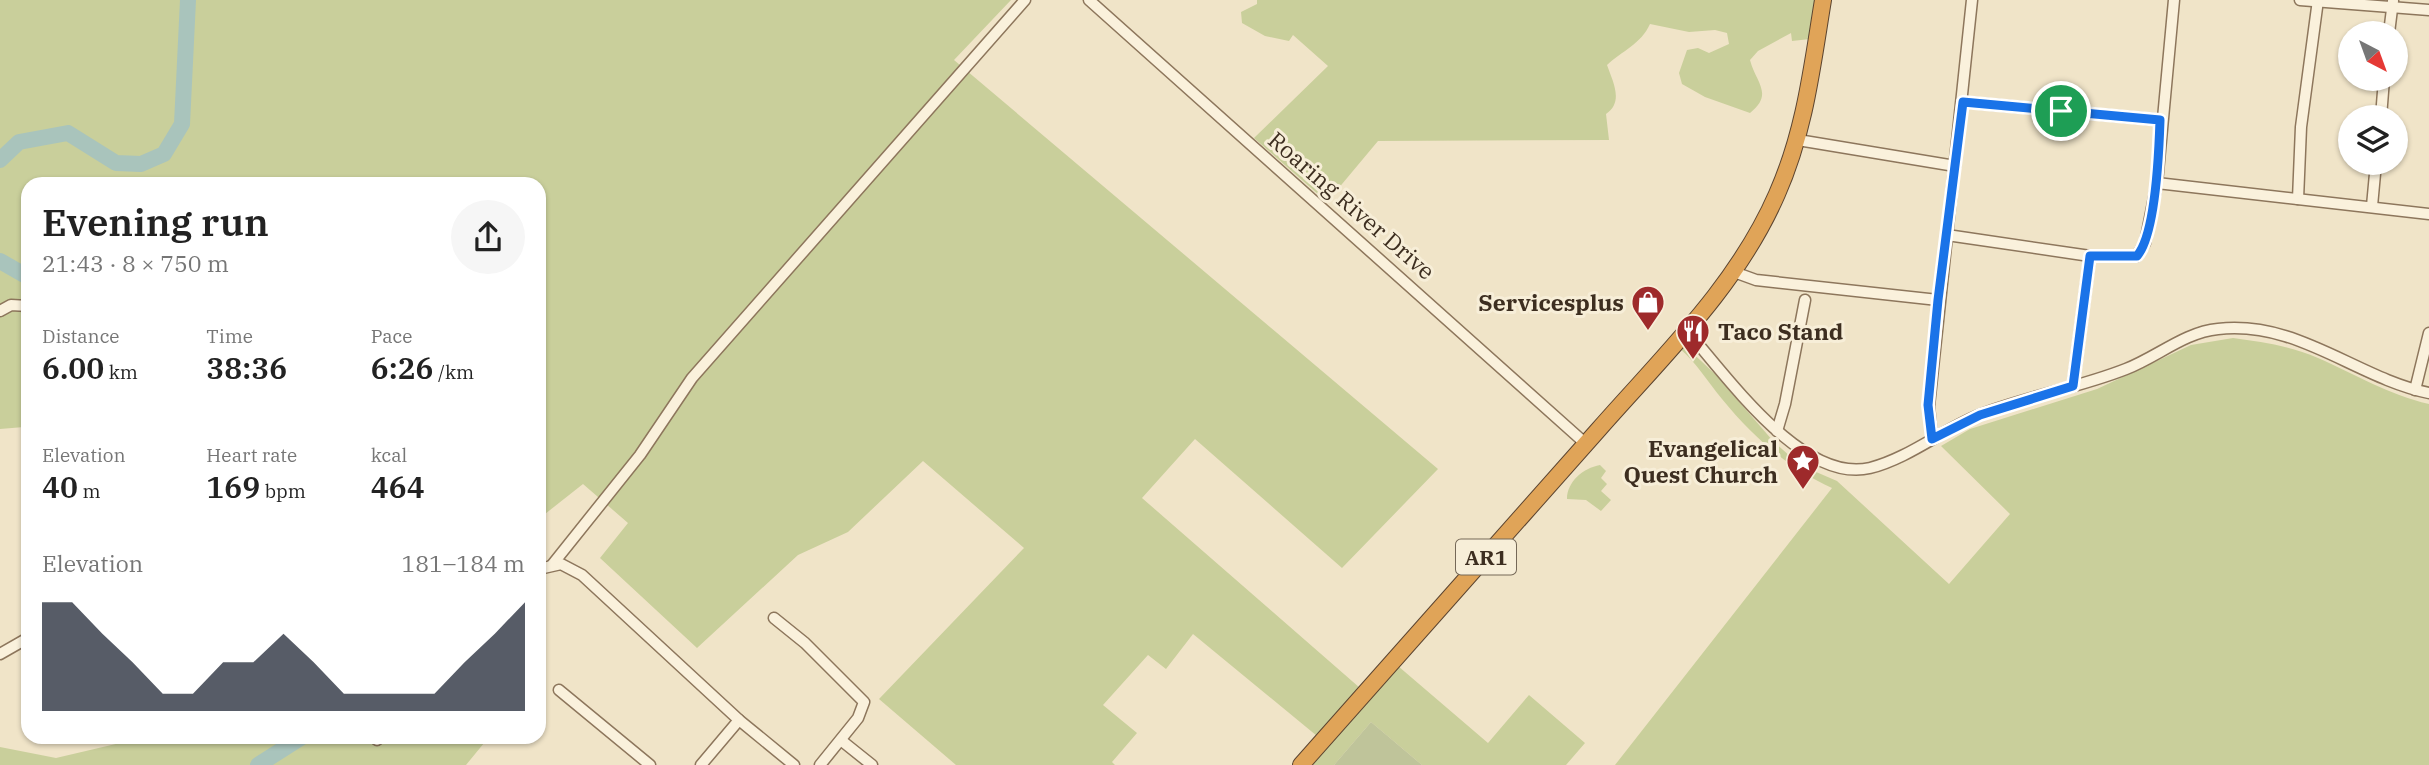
<!DOCTYPE html>
<html lang="en">
<head>
<meta charset="utf-8">
<style>
	:root { --surface:#fff; --page:#f6f6f6; --text:#222; --muted:#767676; --accent:#111827 }
	body { margin:0; font-family:"IBM Plex Serif",serif; background:var(--page); color:var(--text); height:100vh; display:flex; flex-direction:column; font-size:26px; white-space:nowrap }
	* { box-sizing:border-box; margin:0 }
	p { font-size:23px; color:var(--muted) }
	.icon { flex:none; width:38px; height:38px; fill:none; stroke:currentColor; stroke-width:2; stroke-linecap:round; stroke-linejoin:round }
	.map { position:relative; flex:1; overflow:hidden }
	.sheet { position:absolute; left:21px; top:177px; width:525px; height:567px; display:flex; flex-direction:column; background:var(--surface); border-radius:21px; box-shadow:0 2px 5px #0004 }
	.sheet>* { flex:none }
	.needle { width:46px; rotate:139deg }
	.tools { position:absolute; left:2338px; top:21px; display:grid; gap:14px }
	.tools a { display:grid; place-items:center; width:70px; height:70px; border-radius:50%; background:var(--surface); box-shadow:0 2px 5px #0004; font-size:35px }
	.pin { position:absolute; display:grid; place-items:center; width:60px; height:60px; color:#fff; margin:-30px; border:4px solid #fff; border-radius:50%; box-shadow:0 2px 7px #0007 }
	.round { display:grid; place-items:center; flex:none; width:74px; height:74px; border-radius:37px; background:var(--page) }
	.overview { display:flex; align-items:center; justify-content:space-between; height:119px; padding:0 21px }
	h1 { font-size:38px; font-weight:600; line-height:52px }
	.metrics { display:grid; grid-template-columns:repeat(3,1fr); gap:10px; height:119px; padding:7px 21px }
	.metrics div { display:grid; align-content:center }
	.metrics b { font-size:30px; font-weight:600 }
	.metrics small { font-size:19px; font-weight:400 }
	.metrics p { font-size:19px }
	.chart { height:196px; padding:14px 21px }
	.chart p { display:flex; justify-content:space-between }
	.chart svg { width:100%; height:126px; margin-top:7px; fill:var(--accent); opacity:.7 }
	.map>svg:first-child { display:block }
	.green { fill:#c9cf9b }
	.cemetery { fill:#bfc49a }
	.lines { fill:none; stroke-linecap:round; stroke-linejoin:round }
	.river { stroke:#a9c4bc; stroke-width:16 }
	.minor-casing { stroke:#8d765c; stroke-width:13 }
	.highway-casing { stroke:#5b4430; stroke-width:18 }
	.minor { stroke:#faf1dc; stroke-width:10 }
	.highway { stroke:#e0a458; stroke-width:16 }
	.route-casing { stroke:#fff; stroke-width:14 }
	.route { stroke:#1a73e8; stroke-width:9 }
	.labels { text-anchor:middle; dominant-baseline:central; stroke-width:6; stroke-linejoin:round; paint-order:stroke }
	.shield { fill:#f7eed8; stroke:#756857; stroke-width:2 }
	.shield-label { font-size:21px; font-weight:bold; fill:#3d2e20 }
	.street-label { font-size:23px; fill:#3d2e20; stroke:#f7eed8 }
	.poi-label { font-size:23px; font-weight:bold; fill:#3d2e20; stroke:#f7eed8; text-anchor:end }
</style>
</head>
<body>
<div class="map">
<svg width="2429" height="765" viewBox="0 0 2429 765">
	<rect width="100%" height="100%" fill="#f0e4c8"/>
	<g class="green">
		<polygon points="0,0 1011,0 954,60 1438,469 1342,568 1195,439 1142,498 1360,688 1317,736 1193,634 1166,669 1148,655 1103,705 1137,733 1112,762 1115,765 956,765 879,699 1024,548 923,461 848,532 798,555 697,648 600,558 628,523 583,484 545,514 546,556 539,561 539,184 28,184 28,421 24,427 0,429"/>
		<path d="M1257 0H1816L1810 39 1792 41 1791 33 1758 51 1750 60C1756 83 1774 94 1750 113L1705 97 1682 84 1679 73 1687 50 1698 48 1709 53 1729 44 1727 33 1715 30 1689 32 1650 24C1641 44 1622 51 1607 65 1613 82 1624 102 1606 114L1609 140 1378 141 1327 202 1254 138 1328 66 1293 35 1289 41 1265 36 1242 23 1241 12 1257 4Z"/>
		<path d="M2233 338C2262 342 2291 346 2318 358 2355 374 2389 395 2429 404V765H1615L1832 488C1787 467 1753 437 1722 399 1707 381 1697 363 1679 348L1683 344 1716 375 1773 441 1800 465 1837 481 1949 584 2010 514 1941 446 1970 429 2097 389 2191 345Z"/>
		<path d="M1600 465 1606 471 1601 478 1607 484 1601 491 1611 500 1601 511 1586 500 1567 499C1567 482 1583 468 1600 465Z"/>
		<polygon points="1398,666 1488,743 1529,695 1585,743 1566,765 1422,765 1371,722 1334,765 1311,765"/>
		<polygon points="245,737 489,737 466,765 0,765 0,747 56,758 137,739 233,742"/>
	</g>
	<polygon class="cemetery" points="1371,722 1422,765 1334,765"/>
	<g class="lines">
		<g class="river">
			<polyline points="0,160 19,142 68,133 116,163 141,164 164,154 182,124 188,0"/>
			<polyline points="0,261 28,277"/>
			<polyline points="258,765 302,737"/>
		</g>
		<defs>
			<g id="minor">
				<polyline points="1089,0 1586,444"/>
				<polyline points="2300,0 2429,10"/>
				<polyline points="2389,33 2393,1"/>
				<polyline points="1963,102 2160,120"/>
				<polyline points="2381,117 2384,79"/>
				<polyline points="1798,140 1955,166"/>
				<polyline points="2157,183 2429,214"/>
				<polyline points="2298,199 2301,127 2318,0"/>
				<polyline points="2372,206 2376,163"/>
				<polyline points="1947,235 2090,256 2137,256 2145,243 2157,183 2174,0"/>
				<polyline points="1734,272 1756,280 1938,300"/>
				<polyline points="0,311 11,305 28,306"/>
				<path d="M1687 331C1727 376 1802 484 1870 468 1909 458 1942 430 1979 415 2027 396 2078 388 2126 369 2157 357 2185 332 2218 329 2298 320 2356 378 2429 393"/>
				<polyline points="2073,386 2090,256"/>
				<polyline points="2415,390 2429,333"/>
				<polyline points="1777,431 1785,404 1805,300"/>
				<polyline points="1932,439 1929,406 1972,0"/>
				<polyline points="552,565 640,455 692,378 1025,0"/>
				<polyline points="539,569 561,564 582,575 739,720 794,765"/>
				<polyline points="774,618 805,643 864,702 858,718 820,765"/>
				<polyline points="0,654 28,638"/>
				<polyline points="559,690 650,765"/>
				<polyline points="377,740 380,737"/>
				<polyline points="842,741 872,765"/>
				<polyline points="701,765 739,720"/>
			</g>
			<path id="highway" d="M1301 765C1400 653 1500 541 1599 429 1664 355 1737 286 1777 194 1805 131 1812 67 1823 0"/>
		</defs>
		<use href="#minor" class="minor-casing"/>
		<use href="#highway" class="highway-casing"/>
		<use href="#minor" class="minor"/>
		<use href="#highway" class="highway"/>
	</g>
	<g class="lines">
		<defs>
			<path id="route" d="M1963 102 2160 120C2159 151 2156 234 2137 256H2090L2073 386 1980 415 1932 439 1928 405 1938 300Z"/>
		</defs>
		<use href="#route" class="route-casing"/>
		<use href="#route" class="route"/>
	</g>
	<defs>
		<symbol id="shop-pin" viewBox="-11 -11 22 30"><path d="M0 17L-7.5 6A9.5 9.5 0 1 1 7.5 6Z" fill="#9e2a2b" stroke="#f7eed8"/><path d="M-5-2.5h2.3a2.7 3.5 0 0 1 5.4 0H5L5.5 6h-11ZM-1.5-2.5h3a1.5 2.3 0 0 0-3 0Z" fill="#fff"/></symbol>
		<symbol id="restaurant-pin" viewBox="-11 -11 22 30"><path d="M0 17L-7.5 6A9.5 9.5 0 1 1 7.5 6Z" fill="#9e2a2b" stroke="#f7eed8"/><path d="M-5-6h1v4h1v-4h1v4h1v-4h1v5L-1.5 .5V6h-2V.5L-5-1ZM5-6V6H3V1.5H1.5Q1.5-4 5-6Z" fill="#fff"/></symbol>
		<symbol id="sight-pin" viewBox="-11 -11 22 30"><path d="M0 17L-7.5 6A9.5 9.5 0 1 1 7.5 6Z" fill="#9e2a2b" stroke="#f7eed8"/><path d="M0-6L1.8-2.2L6-1.7L2.9 1.2L3.7 5.4L0 3.3L-3.7 5.4L-2.9 1.2L-6-1.7L-1.8-2.2Z" fill="#fff"/></symbol>
	</defs>
	<g fill-rule="evenodd">
		<use href="#shop-pin" x="1629" y="283" width="38" height="52"/>
		<use href="#restaurant-pin" x="1674" y="312" width="38" height="52"/>
		<use href="#sight-pin" x="1784" y="442" width="38" height="52"/>
	</g>
	<g class="labels">
		<rect class="shield" x="1456" y="539.5" width="60" height="35" rx="5"/>
		<g class="shield-label">
			<text x="1486" y="557">AR1</text>
		</g>
		<g class="street-label">
			<text transform="translate(1352 205) rotate(41)">Roaring River Drive</text>
		</g>
		<g class="poi-label">
			<text x="1624" y="302">Servicesplus</text>
			<text x="1718" y="331" text-anchor="start">Taco Stand</text>
			<text x="1778" y="448">Evangelical<tspan x="1778" dy="26">Quest Church</tspan></text>
		</g>
	</g>
</svg>
<div class="tools">
<a><svg class="needle" viewBox="-14 -14 28 28"><path d="M0-13l5 13h-10z" fill="#e53935"/><path d="M0 13l5-13h-10z" fill="#767676"/></svg></a>
<a><svg class="icon" aria-label="layers" viewBox="0 0 24 24"><path d="M12 4l9 5-9 5-9-5zM3 14l9 5 9-5"/></svg></a>
</div>
<div class="pin" style="left:2061px;top:111px;background:#1e9e55"><svg class="icon" aria-label="arrive" viewBox="0 0 24 24"><path d="M6 21V4h12l-3 4 3 4H6"/></svg></div>
<section class="sheet">
<div class="overview"><div><h1>Evening run</h1><p>21:43 · 8 × 750 m</p></div><a class="round"><svg class="icon" aria-label="share" viewBox="0 0 24 24"><path d="M12 15V3M7 8l5-5 5 5M5 13v7h14v-7"/></svg></a></div>
<div class="metrics">
<div><p>Distance</p><b>6.00<small> km</small></b></div>
<div><p>Time</p><b>38:36</b></div>
<div><p>Pace</p><b>6:26<small> /km</small></b></div>
</div>
<div class="metrics">
<div><p>Elevation</p><b>40<small> m</small></b></div>
<div><p>Heart rate</p><b>169<small> bpm</small></b></div>
<div><p>kcal</p><b>464</b></div>
</div>
<div class="chart"><p><span>Elevation</span>181–184 m</p>
<svg viewBox="0 0 160 44" preserveAspectRatio="none"><path d="M0 44V6L10 6L20 17L30 27L40 38L50 38L60 27L70 27L80 17L90 27L100 38L110 38L120 38L130 38L140 27L150 17L160 6V44z"/></svg>
</div>
</section>
</div>
</body>
</html>
